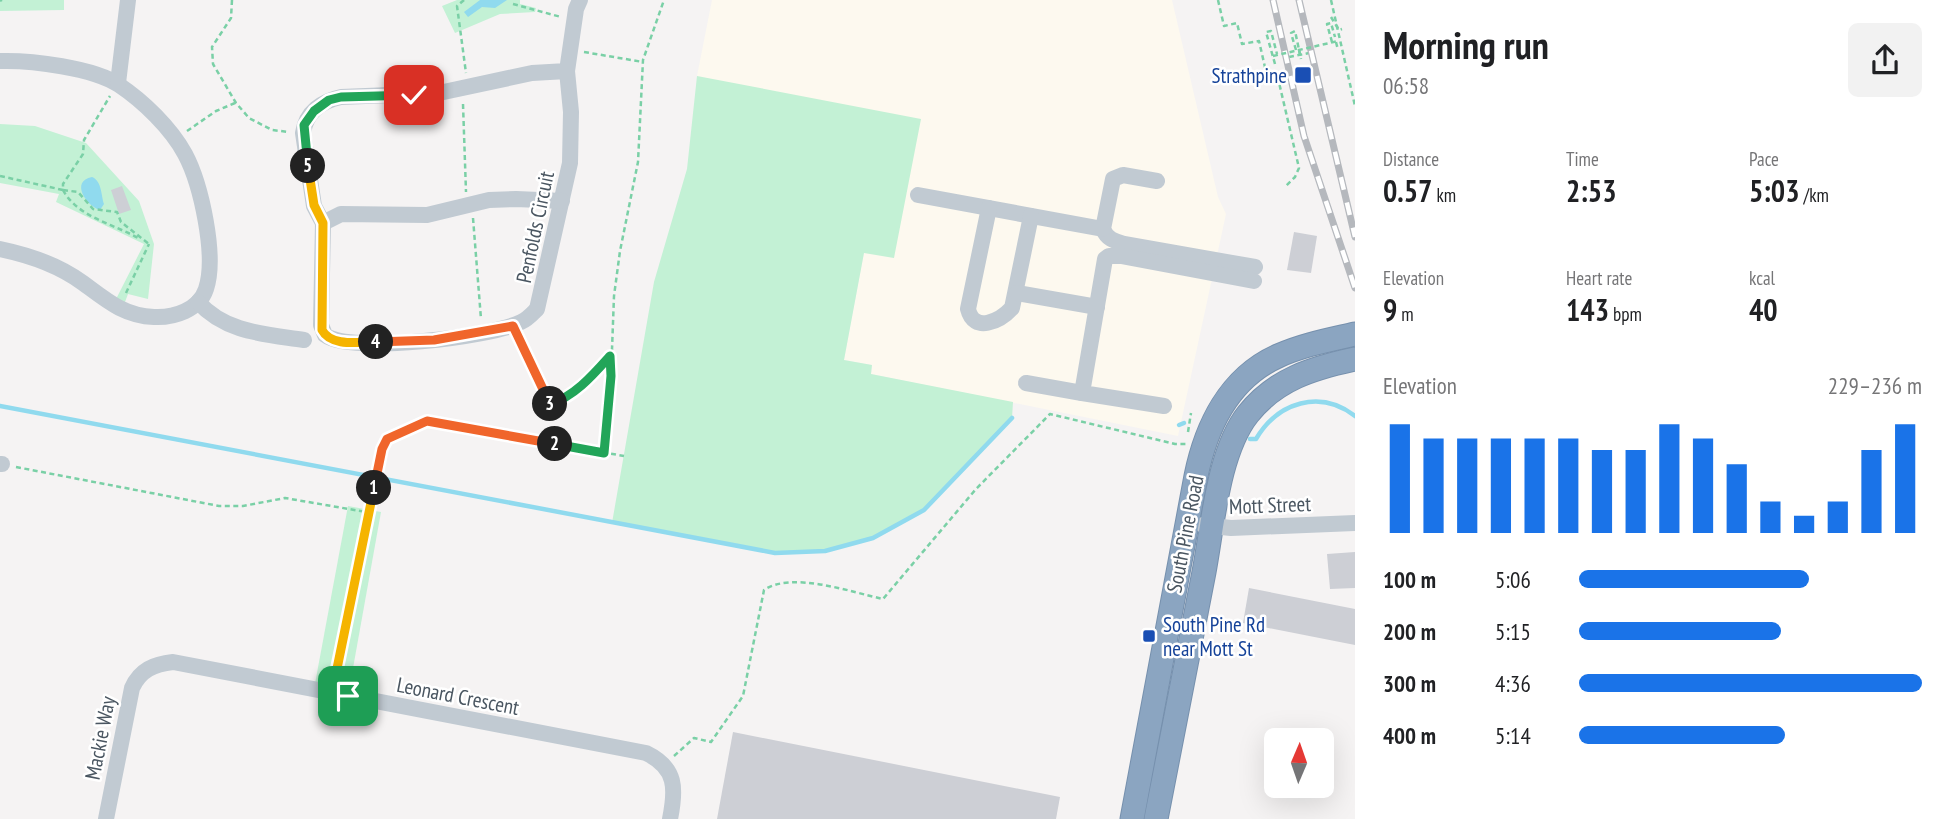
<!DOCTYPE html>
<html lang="en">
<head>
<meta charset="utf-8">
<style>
	:root { --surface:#fff; --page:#f2f2f2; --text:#202124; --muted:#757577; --accent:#1a73e8 }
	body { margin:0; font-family:"PT Sans Narrow",sans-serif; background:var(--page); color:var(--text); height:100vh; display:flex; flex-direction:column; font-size:26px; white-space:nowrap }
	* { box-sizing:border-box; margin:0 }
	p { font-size:23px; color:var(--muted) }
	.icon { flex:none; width:38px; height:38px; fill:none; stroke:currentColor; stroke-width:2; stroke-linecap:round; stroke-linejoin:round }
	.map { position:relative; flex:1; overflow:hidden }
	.sheet { display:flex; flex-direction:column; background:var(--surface); width:595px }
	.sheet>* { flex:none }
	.needle { width:46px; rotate:2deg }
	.tools { position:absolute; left:1264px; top:728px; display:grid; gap:14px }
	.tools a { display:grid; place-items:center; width:70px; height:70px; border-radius:10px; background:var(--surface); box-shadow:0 7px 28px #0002; font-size:35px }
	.pin { position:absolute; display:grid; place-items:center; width:60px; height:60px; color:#fff; margin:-30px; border-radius:14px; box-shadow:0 4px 10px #0006 }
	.km { position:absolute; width:35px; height:35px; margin:-18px; border-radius:50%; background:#222; color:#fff; font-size:19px; line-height:35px; text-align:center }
	.round { display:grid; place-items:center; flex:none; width:74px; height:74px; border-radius:10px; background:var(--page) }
	.summary { display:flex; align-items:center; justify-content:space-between; height:119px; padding:0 28px }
	h1 { font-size:38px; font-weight:700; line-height:52px }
	.figures { display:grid; grid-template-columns:repeat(3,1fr); gap:10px; height:119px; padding:7px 28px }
	.figures div { display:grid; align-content:center }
	.figures b { font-size:30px; font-weight:700 }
	.figures small { font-size:19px; font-weight:400 }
	.figures p { font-size:19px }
	.chart { height:196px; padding:14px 28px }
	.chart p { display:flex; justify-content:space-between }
	.chart svg { width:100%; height:126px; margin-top:7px; stroke:var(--accent); stroke-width:6 }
	ul { padding:0 28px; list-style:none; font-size:23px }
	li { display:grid; grid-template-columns:112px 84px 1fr; align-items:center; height:52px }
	li i { height:18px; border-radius:9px; background:var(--accent) }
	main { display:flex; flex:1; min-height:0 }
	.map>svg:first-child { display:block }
	.commercial { fill:#fdf9ef }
	.green { fill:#c3f1d5 }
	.water { fill:#90daee }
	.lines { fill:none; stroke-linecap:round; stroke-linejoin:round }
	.stream { stroke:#90daee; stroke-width:4.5 }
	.building { fill:#cdcfd5 }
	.highway-casing { stroke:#7690ad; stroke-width:25 }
	.path { stroke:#7ad0a6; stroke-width:2.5; stroke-dasharray:5 3.5; stroke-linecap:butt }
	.minor { stroke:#c1cad2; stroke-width:16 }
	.highway { stroke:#8ba5c1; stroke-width:23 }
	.rail-casing { stroke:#b5b8bd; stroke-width:7 }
	.rail { stroke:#fff; stroke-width:4.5; stroke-dasharray:13; stroke-linecap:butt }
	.path-bridge { stroke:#7ad0a6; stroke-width:2.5; stroke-dasharray:5 3.5; stroke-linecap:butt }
	.split-1-casing { stroke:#fff; stroke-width:14 }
	.split-2-casing { stroke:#fff; stroke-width:14 }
	.split-3-casing { stroke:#fff; stroke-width:14 }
	.split-4-casing { stroke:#fff; stroke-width:14 }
	.split-5-casing { stroke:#fff; stroke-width:14 }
	.split-6-casing { stroke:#fff; stroke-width:14 }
	.split-1 { stroke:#f5b400; stroke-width:9 }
	.split-2 { stroke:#f0652b; stroke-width:9 }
	.split-3 { stroke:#22a559; stroke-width:9 }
	.split-4 { stroke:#f0652b; stroke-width:9 }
	.split-5 { stroke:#f5b400; stroke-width:9 }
	.split-6 { stroke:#22a559; stroke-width:9 }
	.transit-dot { fill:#1a4fb4; stroke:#fff; stroke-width:2.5 }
	.labels { text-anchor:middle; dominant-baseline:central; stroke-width:5; stroke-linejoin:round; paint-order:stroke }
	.transit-label { font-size:21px; fill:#164399; stroke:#fff; text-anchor:end }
	.street-label { font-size:21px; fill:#4a5661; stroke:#fff }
</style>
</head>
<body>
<main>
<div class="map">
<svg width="1355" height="819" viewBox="0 0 1355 819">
	<rect width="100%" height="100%" fill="#f5f3f3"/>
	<polygon class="commercial" points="712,0 1172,0 1218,197 1226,214 1178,436 871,374 872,365 844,360 864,252 894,258 697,76"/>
	<g class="green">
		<polygon points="0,0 64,0 64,10 0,11"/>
		<polygon points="457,0 520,0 520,4 536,8 535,12 500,14 455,33 442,6"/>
		<polygon points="697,76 921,119 894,258 864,253 844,360 872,365 871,374 1013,402 1012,418 924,510 873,538 825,551 775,553 612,523 654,282 687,169"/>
		<polygon points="0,124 35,126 86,143 139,201 154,244 148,299 128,294 122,310 113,305 144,244 56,202 59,194 0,183"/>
		<polygon points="348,506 381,512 348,696 314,689"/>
	</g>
	<g class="water">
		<polygon points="480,0 507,0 495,8 482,7 468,17 464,12"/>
		<path d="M92 177C102 181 101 195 104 204L100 210C86 206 70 181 92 177Z"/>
	</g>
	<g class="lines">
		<g class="stream">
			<polyline points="0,406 775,553 825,551 873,538 924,510 1012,418"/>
			<polyline points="1179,425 1184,423"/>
			<path d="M1250 439H1256C1278 402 1320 389 1355 416"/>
		</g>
	</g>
	<g class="building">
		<polygon points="122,186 131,210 119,214 111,190"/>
		<polygon points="1294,232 1317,236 1311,273 1287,270"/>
		<polygon points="1355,552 1355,588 1330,589 1327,554"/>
		<polygon points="1249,588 1355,609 1355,645 1243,623"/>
		<polygon points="733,732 1060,797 1056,819 717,819"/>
	</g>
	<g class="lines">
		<defs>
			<g id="highway">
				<path d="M1132 819 1196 476C1206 427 1229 378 1278 356 1302 345 1329 340 1355 334"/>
				<path d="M1156 819C1172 737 1188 654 1204 572 1213 524 1218 452 1248 414 1276 379 1313 368 1355 359"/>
			</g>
		</defs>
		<use href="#highway" class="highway-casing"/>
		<g class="path">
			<polyline points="232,0 231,18 212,47 213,64 236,103 249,118 272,130 289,132"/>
			<polyline points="464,0 457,6 466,73"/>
			<polyline points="1218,0 1224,26 1237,23 1242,44 1259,41 1267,76 1277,74 1299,168 1295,177 1286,186"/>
			<polyline points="1331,0 1355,106"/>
			<polyline points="0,1 2,0"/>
			<polyline points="513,4 561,17"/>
			<polyline points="1331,17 1339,30 1342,29"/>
			<polyline points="1332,42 1327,24 1331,23 1335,37"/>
			<polyline points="1336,42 1338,50"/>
			<polyline points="1296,50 1291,33 1295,31 1301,59"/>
			<polyline points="584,52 643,62"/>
			<polyline points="1289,57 1309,53"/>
			<polyline points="1275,64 1266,32 1271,31 1277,54"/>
			<polyline points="463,104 466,192"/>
			<polyline points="187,131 216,111 235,103"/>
			<polyline points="0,176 63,190 63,184 83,154 84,140 110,96"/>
			<polyline points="63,190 78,192 93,209 117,212 121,222 149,244"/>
			<path d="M63 190C77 217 114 224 140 239"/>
			<polyline points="473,218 481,319"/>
			<polyline points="126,293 149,244"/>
			<polyline points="518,338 550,405 581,387 610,357"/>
			<polyline points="1188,432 1191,413"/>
			<polyline points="604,452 611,376 614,296 620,251 638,162 643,60 664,0"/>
			<polyline points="16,467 219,506 243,506 285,498 366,512 370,507 384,444 387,439 420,423 434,422 624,456"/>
			<polyline points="335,676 368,511"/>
			<path d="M674 756 694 738 711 742 743 696 764 590C792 571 851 592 883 599L976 489 1050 414 1175 444H1186"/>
		</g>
		<g class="minor">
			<path d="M0 61C31 60 94 68 119 85 143 101 171 128 185 154 201 184 217 256 206 289 199 310 174 318 154 317 124 316 106 300 83 283 60 266 29 255 0 249"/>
			<path d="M567 71 532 73 439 93 341 97C322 101 306 112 303 133L314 206 323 223 321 325 325 335C350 354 492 337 521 322 528 319 532 314 537 309L570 163 571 112 567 71 576 9 580 0"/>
			<polyline points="118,83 128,0"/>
			<path d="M1157 181 1123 175 1113 179 1103 229C1107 239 1114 241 1124 244L1255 267"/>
			<polyline points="918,195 1103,229"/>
			<path d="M989 208 968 309C974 334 1000 321 1012 308L1031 216"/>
			<polyline points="323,223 341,214 427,215 489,200 516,199 562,201"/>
			<polyline points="1017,293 1097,307"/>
			<path d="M198 302C226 333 265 334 304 340"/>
			<polyline points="1026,383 1082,393"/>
			<polyline points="1164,406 1082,393 1105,259 1109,256 1121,256 1254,281"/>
			<polyline points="0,464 2,464"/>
			<polyline points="1203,525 1231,528 1355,523"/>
			<path d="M106 819 132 688C140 670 154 664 173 662L646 753C677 768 676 789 670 819"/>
		</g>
		<use href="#highway" class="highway"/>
		<defs>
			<g id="rail">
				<polyline points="1273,0 1304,136 1355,288"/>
				<polyline points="1299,0 1355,237"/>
			</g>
		</defs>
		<use href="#rail" class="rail-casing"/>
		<use href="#rail" class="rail"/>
		<g class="path-bridge">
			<polyline points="1299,50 1301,59"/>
			<polyline points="1273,56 1338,41"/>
		</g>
	</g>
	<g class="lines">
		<defs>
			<polyline id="split-1" points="348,696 332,693 374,488"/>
			<polyline id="split-2" points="374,488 382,449 387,439 427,421 555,444"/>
			<path id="split-3" d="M550 404C574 397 593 375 610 356L611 376 604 453 555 444"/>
			<polyline id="split-4" points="376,342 434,340 513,326 550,404"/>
			<path id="split-5" d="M308 166 314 205 323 223 322 330C331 347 359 342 376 342"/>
			<polyline id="split-6" points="308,166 304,125 314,111 329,100 341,97 414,95"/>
		</defs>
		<use href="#split-1" class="split-1-casing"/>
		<use href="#split-2" class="split-2-casing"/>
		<use href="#split-3" class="split-3-casing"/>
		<use href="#split-4" class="split-4-casing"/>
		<use href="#split-5" class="split-5-casing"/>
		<use href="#split-6" class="split-6-casing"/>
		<use href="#split-1" class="split-1"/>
		<use href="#split-2" class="split-2"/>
		<use href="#split-3" class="split-3"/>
		<use href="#split-4" class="split-4"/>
		<use href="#split-5" class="split-5"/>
		<use href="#split-6" class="split-6"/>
	</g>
	<g class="transit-dot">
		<rect x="1294" y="66" width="18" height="18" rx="3.5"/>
		<rect x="1142" y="629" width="14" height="14" rx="3.5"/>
	</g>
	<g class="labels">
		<g class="transit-label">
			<text x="1287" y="75">Strathpine</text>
			<text x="1163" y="624" text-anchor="start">South Pine Rd<tspan x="1163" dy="24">near Mott St</tspan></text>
		</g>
		<g class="street-label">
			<text transform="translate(535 227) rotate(-78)">Penfolds Circuit</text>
			<text transform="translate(1270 505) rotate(-2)">Mott Street</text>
			<text transform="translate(1185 534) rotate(-79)">South Pine Road</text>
			<text transform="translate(458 696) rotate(11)">Leonard Crescent</text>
			<text transform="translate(100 738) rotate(-79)">Mackie Way</text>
		</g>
	</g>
</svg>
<div class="tools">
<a><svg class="needle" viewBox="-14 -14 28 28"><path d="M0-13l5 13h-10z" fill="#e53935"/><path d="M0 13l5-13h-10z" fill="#757577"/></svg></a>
</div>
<div class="pin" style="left:348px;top:696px;background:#1e9e55"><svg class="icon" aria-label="arrive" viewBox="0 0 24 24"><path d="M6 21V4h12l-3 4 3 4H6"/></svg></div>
<div class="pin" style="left:414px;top:95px;background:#d93025"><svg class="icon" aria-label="check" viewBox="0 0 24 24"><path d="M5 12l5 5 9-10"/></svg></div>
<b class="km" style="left:374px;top:488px">1</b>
<b class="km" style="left:555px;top:444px">2</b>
<b class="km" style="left:550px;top:404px">3</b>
<b class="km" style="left:376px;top:342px">4</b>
<b class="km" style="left:308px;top:166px">5</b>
</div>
<section class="sheet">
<div class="summary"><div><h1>Morning run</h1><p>06:58</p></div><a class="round"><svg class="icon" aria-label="share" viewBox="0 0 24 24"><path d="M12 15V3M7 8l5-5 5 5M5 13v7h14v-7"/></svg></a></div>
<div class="figures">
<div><p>Distance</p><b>0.57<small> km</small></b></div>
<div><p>Time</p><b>2:53</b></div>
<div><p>Pace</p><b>5:03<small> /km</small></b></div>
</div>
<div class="figures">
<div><p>Elevation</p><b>9<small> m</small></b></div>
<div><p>Heart rate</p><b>143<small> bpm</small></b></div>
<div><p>kcal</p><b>40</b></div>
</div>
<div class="chart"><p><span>Elevation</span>229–236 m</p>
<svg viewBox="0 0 160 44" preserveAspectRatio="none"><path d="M5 44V6M15 44V11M25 44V11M35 44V11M45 44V11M55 44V11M65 44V15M75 44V15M85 44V6M95 44V11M105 44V20M115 44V33M125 44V38M135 44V33M145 44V15M155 44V6"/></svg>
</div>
<ul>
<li><b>100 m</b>5:06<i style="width:67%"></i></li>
<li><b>200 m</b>5:15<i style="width:59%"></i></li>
<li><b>300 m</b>4:36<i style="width:100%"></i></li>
<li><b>400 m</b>5:14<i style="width:60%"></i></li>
</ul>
</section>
</main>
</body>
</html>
